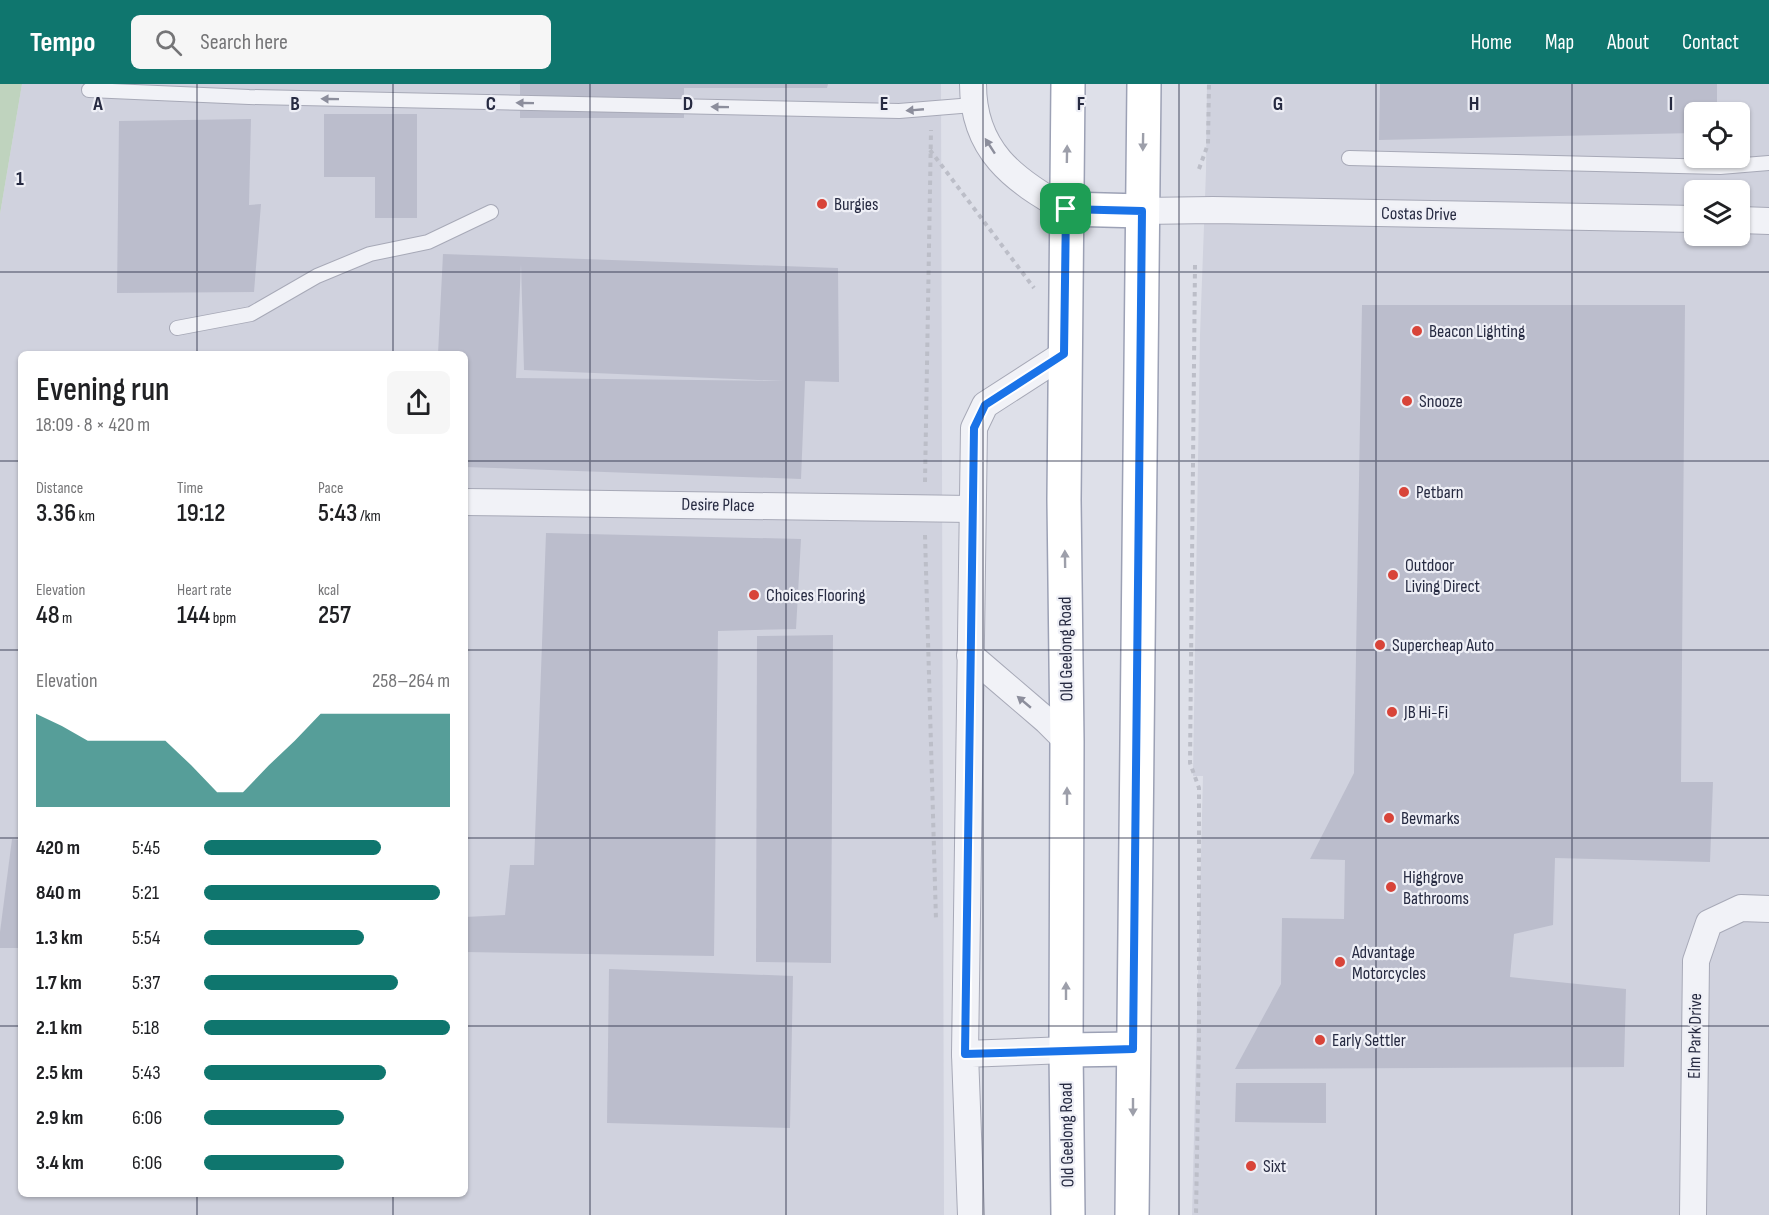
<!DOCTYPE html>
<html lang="en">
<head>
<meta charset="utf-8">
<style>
	:root { --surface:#fff; --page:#f6f6f6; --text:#202124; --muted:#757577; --accent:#0f766e }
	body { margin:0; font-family:"Sofia Sans Condensed",sans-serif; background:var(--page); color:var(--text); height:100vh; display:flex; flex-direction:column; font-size:22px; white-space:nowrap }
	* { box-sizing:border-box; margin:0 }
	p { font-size:20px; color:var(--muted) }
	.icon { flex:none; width:33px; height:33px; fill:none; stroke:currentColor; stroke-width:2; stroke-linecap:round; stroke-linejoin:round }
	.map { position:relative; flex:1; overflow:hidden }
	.details { position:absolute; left:18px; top:267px; width:450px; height:846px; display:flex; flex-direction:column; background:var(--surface); border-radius:9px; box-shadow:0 2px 4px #0004 }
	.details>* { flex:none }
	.fabs { position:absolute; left:1684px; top:18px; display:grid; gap:12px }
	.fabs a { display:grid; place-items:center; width:66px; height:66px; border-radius:9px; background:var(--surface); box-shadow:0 2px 4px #0004; font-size:30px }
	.pin { position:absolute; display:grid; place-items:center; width:51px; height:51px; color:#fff; margin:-26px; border-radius:12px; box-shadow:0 3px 9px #0006 }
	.round { display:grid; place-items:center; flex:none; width:63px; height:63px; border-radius:9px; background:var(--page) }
	.overview { display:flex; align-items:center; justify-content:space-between; height:102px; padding:0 18px }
	h1 { font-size:33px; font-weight:600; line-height:45px }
	.stats { display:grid; grid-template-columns:repeat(3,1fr); gap:9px; height:102px; padding:6px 18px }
	.stats div { display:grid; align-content:center }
	.stats b { font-size:26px; font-weight:600 }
	.stats small { font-size:16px; font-weight:400 }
	.stats p { font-size:16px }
	.chart { height:168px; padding:12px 18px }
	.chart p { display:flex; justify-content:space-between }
	.chart svg { width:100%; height:108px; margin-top:6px; fill:var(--accent); opacity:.7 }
	ul { padding:0 18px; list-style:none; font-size:20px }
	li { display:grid; grid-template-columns:96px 72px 1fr; align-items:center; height:45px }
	li i { height:15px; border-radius:8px; background:var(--accent) }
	header { display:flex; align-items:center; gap:36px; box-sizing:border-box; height:84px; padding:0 30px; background:var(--accent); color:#fff }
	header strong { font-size:28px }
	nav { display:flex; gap:33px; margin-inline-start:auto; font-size:21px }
	.search { width:420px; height:54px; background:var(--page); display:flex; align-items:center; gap:15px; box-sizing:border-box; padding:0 21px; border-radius:9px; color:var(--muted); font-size:22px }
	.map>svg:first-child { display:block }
	.built { fill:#d0d2de; fill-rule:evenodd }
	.green { fill:#bfd3be }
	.building { fill:#bbbdcc; fill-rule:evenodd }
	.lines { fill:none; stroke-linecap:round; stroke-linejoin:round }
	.service-casing { stroke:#a7a9b7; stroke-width:16 }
	.minor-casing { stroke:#a7a9b7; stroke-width:28 }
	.primary-casing { stroke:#9ca1b5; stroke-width:36 }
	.path { stroke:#bcbec8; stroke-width:4; stroke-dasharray:4.5 4.5; stroke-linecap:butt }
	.service { stroke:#f1f2f7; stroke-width:14 }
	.minor { stroke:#f1f2f7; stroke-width:26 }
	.primary { stroke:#fff; stroke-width:33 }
	.oneway { fill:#8c8e9c }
	.oneway2 { fill:#9d9faa }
	.route-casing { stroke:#fff; stroke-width:12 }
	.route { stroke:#1a73e8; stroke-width:8 }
	.grid { fill:none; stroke:#262a41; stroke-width:1.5; stroke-opacity:0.55 }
	.poi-dot { fill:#d84439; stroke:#eeeff6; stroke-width:2 }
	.labels { text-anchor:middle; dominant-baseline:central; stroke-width:4.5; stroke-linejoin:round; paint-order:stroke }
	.poi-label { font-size:18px; fill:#262a41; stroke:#eeeff6; text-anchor:start }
	.street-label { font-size:18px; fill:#262a41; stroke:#eeeff6 }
	.grid-label { font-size:20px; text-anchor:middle; font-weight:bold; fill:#262a41; stroke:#eeeff6; stroke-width:4.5; stroke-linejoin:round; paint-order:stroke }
</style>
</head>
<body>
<header>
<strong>Tempo</strong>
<div class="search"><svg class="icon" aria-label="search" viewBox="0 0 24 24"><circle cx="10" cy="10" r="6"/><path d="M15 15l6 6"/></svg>Search here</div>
<nav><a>Home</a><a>Map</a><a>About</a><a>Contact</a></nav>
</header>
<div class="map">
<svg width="1769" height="1131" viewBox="0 0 1769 1131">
	<rect width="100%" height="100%" fill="#dee0e9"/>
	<g class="built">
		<path d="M22 0H941L944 1131H0V130ZM21 270H465V1110H21Z"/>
		<path d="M1207 0H1769V1131H1192L1203 692H1193L1200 251 1206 87ZM1695 28H1740V74H1695ZM1695 106H1740V152H1695Z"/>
	</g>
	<polygon class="green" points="0,0 22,0 0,130"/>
	<g class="building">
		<polygon points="520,0 828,0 827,4 684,4 684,34 520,34"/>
		<polygon points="1380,0 1717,0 1717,28 1695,28 1695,49 1379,56"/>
		<polygon points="324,30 417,30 417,134 375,134 375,93 324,93"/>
		<polygon points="251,35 249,121 261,120 254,208 117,209 119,37"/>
		<path d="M443 170 838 184 839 298 805 297 801 395 465 383V270H438ZM521 180 524 286 784 297 516 294Z"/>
		<polygon points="1362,221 1685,221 1681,698 1713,698 1710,778 1555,774 1553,841 1514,850 1510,893 1626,905 1624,983 1235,985 1281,900 1282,834 1344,835 1345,776 1310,775 1354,689"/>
		<polygon points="546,449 801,455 796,545 718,547 714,872 465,868 465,833 505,831 510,781 534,781"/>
		<polygon points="833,551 831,879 756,878 757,552"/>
		<polygon points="12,755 21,756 21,864 0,864 0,848"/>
		<polygon points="609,885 793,892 790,1044 607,1039"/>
		<polygon points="1236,999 1326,999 1326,1039 1235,1038"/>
	</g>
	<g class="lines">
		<defs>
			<g id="service">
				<polyline points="89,6 249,13 899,27 973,21"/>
				<polyline points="1349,74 1720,83 1769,79"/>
				<polyline points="177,244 251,230 317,192 370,170 428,158 491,128"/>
			</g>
			<g id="minor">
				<path d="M973 0C973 66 1013 96 1066 125"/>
				<polyline points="1142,127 1213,126 1695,135"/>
				<polyline points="1740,136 1769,137"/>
				<polyline points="465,418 971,425"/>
				<polyline points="970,571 1047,637 1067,657"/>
				<polyline points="965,970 974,344 985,321 1064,270"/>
				<polyline points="971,1131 965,970 1066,966"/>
				<polyline points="1693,1131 1696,877 1709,839 1741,824 1769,825"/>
			</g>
			<g id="primary">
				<polyline points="1068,0 1064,416 1067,657 1066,966 1068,1131"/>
				<polyline points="1066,125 1142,127"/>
				<polyline points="1066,966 1133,965"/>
				<polyline points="1132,1131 1144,0"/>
			</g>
		</defs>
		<use href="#service" class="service-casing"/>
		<use href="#minor" class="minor-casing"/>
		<use href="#primary" class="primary-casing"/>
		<g class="path">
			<polyline points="930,66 1034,204"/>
			<polyline points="1199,85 1208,60 1209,0"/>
			<polyline points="1195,181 1190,679 1199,704 1199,954 1196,1131"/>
			<polyline points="925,398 931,46"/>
			<polyline points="925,451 936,836"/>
		</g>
		<use href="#service" class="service"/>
		<use href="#minor" class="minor"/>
		<use href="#primary" class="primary"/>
	</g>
	<defs><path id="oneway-solid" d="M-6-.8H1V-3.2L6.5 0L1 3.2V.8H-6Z" transform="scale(1.5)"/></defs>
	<g class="oneway">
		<use href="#oneway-solid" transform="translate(330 15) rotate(-179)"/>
		<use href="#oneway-solid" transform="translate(525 19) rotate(-179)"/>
		<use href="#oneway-solid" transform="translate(720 23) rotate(-179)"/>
		<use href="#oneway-solid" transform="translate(915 26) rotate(175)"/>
		<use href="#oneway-solid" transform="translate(990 62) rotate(-123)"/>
		<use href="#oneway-solid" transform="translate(1024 618) rotate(-140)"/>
	</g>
	<g class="oneway2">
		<use href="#oneway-solid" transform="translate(1143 58) rotate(91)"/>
		<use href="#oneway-solid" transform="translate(1067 70) rotate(-89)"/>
		<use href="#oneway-solid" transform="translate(1065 475) rotate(-91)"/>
		<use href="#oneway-solid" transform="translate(1067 712) rotate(-90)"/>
		<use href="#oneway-solid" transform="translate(1066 907) rotate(-90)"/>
		<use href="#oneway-solid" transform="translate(1133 1023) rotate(90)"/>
	</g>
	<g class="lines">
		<defs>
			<polygon id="route" points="1066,125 1142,127 1133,965 965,970 974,344 985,321 1064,270"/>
		</defs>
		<use href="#route" class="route-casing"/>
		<use href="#route" class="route"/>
	</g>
	<path class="grid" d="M197 0V270M393 0V270M590 0V1131M786 0V1131M983 0V1131M1179 0V1131M1376 0V1131M1572 0V1131M0 188H1769M0 377H21M465 377H1769M0 566H21M465 566H1769M0 754H21M465 754H1769M0 942H21M465 942H1769M197 1110V1131M393 1110V1131"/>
	<g class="poi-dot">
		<circle cx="822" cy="120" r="6"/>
		<circle cx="1417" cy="247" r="6"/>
		<circle cx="1407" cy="317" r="6"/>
		<circle cx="1404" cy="408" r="6"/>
		<circle cx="1393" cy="491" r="6"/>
		<circle cx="754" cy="511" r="6"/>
		<circle cx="1380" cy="561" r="6"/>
		<circle cx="1392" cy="628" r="6"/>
		<circle cx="1389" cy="734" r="6"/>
		<circle cx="1391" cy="803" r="6"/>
		<circle cx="1340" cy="878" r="6"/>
		<circle cx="1320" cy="956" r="6"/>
		<circle cx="1251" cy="1082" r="6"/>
	</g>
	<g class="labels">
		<g class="poi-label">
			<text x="834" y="120">Burgies</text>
			<text x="1429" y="247">Beacon Lighting</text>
			<text x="1419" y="317">Snooze</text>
			<text x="1416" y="408">Petbarn</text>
			<text x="1405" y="481">Outdoor<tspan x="1405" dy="21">Living Direct</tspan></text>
			<text x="766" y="511">Choices Flooring</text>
			<text x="1392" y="561">Supercheap Auto</text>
			<text x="1404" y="628">JB Hi-Fi</text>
			<text x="1401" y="734">Bevmarks</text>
			<text x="1403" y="793">Highgrove<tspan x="1403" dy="21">Bathrooms</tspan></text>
			<text x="1352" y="868">Advantage<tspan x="1352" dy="21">Motorcycles</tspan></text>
			<text x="1332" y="956">Early Settler</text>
			<text x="1263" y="1082">Sixt</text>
		</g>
		<g class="street-label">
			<text transform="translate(1419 130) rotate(1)">Costas Drive</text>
			<text transform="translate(718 421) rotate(1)">Desire Place</text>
			<text transform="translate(1066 565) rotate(-91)">Old Geelong Road</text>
			<text transform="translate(1695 952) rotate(-89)">Elm Park Drive</text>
			<text transform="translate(1067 1051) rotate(-91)">Old Geelong Road</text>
		</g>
	</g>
	<g class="grid-label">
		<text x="98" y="26">A</text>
		<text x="295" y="26">B</text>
		<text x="491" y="26">C</text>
		<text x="688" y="26">D</text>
		<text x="884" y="26">E</text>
		<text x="1081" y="26">F</text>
		<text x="1278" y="26">G</text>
		<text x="1474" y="26">H</text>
		<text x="1671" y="26">I</text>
		<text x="20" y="101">1</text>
	</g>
</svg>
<div class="fabs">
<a><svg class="icon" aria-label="locate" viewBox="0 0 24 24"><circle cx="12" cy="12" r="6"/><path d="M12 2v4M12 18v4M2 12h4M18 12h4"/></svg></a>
<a><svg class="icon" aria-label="layers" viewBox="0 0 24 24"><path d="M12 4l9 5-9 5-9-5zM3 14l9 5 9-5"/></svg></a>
</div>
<div class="pin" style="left:1066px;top:125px;background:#1e9e55"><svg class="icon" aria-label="arrive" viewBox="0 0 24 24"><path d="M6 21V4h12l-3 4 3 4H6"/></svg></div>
<section class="details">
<div class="overview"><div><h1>Evening run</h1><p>18:09 · 8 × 420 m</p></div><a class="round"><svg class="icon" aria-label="share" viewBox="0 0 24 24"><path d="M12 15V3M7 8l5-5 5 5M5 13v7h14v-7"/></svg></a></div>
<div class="stats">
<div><p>Distance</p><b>3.36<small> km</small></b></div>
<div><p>Time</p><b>19:12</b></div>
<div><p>Pace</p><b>5:43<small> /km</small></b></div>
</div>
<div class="stats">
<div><p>Elevation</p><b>48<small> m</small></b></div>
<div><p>Heart rate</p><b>144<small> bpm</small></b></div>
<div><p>kcal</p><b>257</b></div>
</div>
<div class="chart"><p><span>Elevation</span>258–264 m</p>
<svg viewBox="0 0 160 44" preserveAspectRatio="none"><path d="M0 44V6L10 11L20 17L30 17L40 17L50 17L60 27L70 38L80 38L90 27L100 17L110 6L120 6L130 6L140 6L150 6L160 6V44z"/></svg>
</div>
<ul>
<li><b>420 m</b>5:45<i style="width:72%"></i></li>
<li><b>840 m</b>5:21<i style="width:96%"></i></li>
<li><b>1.3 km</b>5:54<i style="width:65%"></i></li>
<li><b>1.7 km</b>5:37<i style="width:79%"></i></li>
<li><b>2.1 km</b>5:18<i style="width:100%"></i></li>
<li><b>2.5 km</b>5:43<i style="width:74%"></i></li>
<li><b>2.9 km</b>6:06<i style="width:57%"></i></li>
<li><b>3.4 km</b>6:06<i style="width:57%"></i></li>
</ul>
</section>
</div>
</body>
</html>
